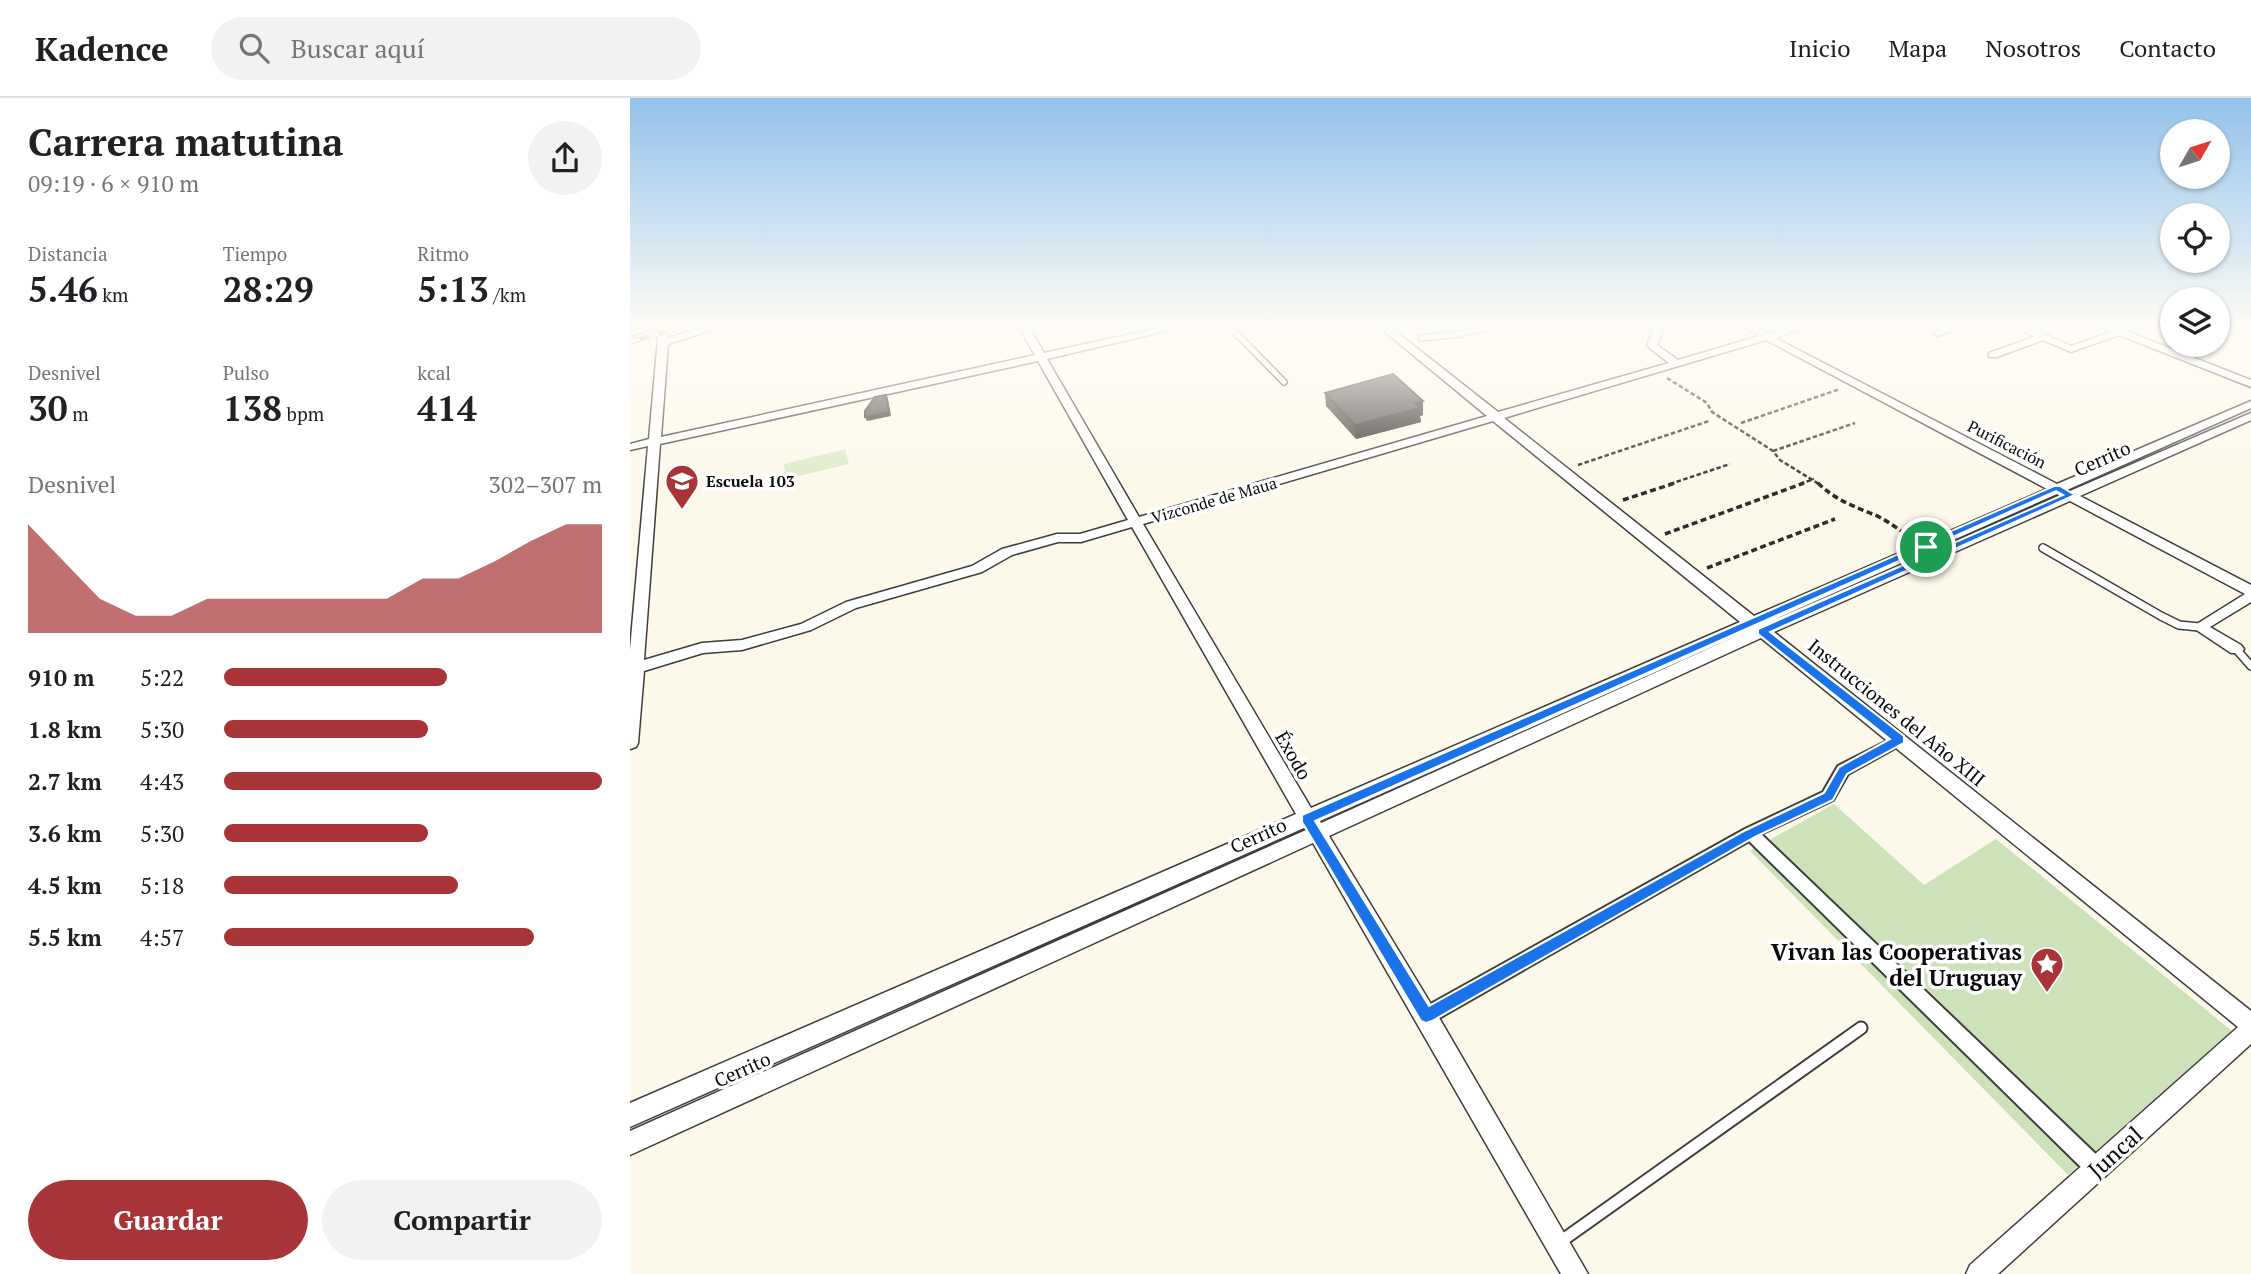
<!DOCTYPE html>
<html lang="es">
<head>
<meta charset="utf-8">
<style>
	:root { --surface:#fff; --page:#f2f2f2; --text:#202124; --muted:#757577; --line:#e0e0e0; --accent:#a83437 }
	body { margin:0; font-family:"PT Serif",serif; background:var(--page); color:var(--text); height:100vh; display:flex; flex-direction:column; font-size:26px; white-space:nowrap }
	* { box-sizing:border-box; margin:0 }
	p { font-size:23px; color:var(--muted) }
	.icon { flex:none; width:38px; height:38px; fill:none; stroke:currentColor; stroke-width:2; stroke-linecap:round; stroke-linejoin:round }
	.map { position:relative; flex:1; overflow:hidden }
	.side { display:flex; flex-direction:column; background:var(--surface); width:630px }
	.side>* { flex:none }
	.needle { width:46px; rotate:51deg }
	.buttons { position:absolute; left:1530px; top:21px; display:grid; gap:14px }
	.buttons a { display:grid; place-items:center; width:70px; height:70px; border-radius:50%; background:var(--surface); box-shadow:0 2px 5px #0004; font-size:35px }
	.pin { position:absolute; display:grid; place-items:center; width:60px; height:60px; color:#fff; margin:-30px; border:4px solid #fff; border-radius:50%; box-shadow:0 2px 7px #0007 }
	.round { display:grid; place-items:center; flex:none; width:74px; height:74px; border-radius:37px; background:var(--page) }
	.head { display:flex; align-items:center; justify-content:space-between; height:119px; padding:0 28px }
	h1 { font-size:38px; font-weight:700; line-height:52px }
	.metrics { display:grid; grid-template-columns:repeat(3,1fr); gap:10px; height:119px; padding:7px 28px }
	.metrics div { display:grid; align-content:center }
	.metrics b { font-size:35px; font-weight:700 }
	.metrics small { font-size:19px; font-weight:400 }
	.metrics p { font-size:19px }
	.chart { height:196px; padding:14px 28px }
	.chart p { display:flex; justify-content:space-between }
	.chart svg { width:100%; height:126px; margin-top:7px; fill:var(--accent); opacity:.7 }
	.cta { display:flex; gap:14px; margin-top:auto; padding:14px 28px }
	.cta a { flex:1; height:80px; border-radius:42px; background:var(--accent); color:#fff; font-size:28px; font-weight:700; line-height:80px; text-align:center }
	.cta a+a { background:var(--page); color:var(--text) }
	ul { padding:0 28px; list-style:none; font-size:23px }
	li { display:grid; grid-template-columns:112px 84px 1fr; align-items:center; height:52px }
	li i { height:18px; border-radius:9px; background:var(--accent) }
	header { display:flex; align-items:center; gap:42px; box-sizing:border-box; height:98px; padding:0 35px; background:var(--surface); border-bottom:2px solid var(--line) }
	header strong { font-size:33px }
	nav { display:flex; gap:38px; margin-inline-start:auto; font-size:24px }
	.search { width:490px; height:63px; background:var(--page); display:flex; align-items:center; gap:18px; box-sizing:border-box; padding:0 24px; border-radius:38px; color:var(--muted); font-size:26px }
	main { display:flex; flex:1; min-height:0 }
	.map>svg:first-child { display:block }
	.green { fill:#cde2b8 }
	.pitch { fill:#deeac9 }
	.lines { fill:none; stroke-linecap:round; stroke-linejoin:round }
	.service-far2-casing { stroke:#3d3d3d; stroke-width:8 }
	.service-far1-casing { stroke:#3d3d3d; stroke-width:10 }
	.service-casing { stroke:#3d3d3d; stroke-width:15 }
	.pedestrian-casing { stroke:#3d3d3d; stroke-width:4 }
	.minor-casing { stroke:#3d3d3d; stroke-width:3 }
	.tertiary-casing { stroke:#3d3d3d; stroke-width:3 }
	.path-far1 { stroke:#2c2c2c; stroke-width:2.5; stroke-dasharray:4.5 2.5; stroke-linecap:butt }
	.path { stroke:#2c2c2c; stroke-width:3.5; stroke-dasharray:6 3.5; stroke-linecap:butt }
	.service-far2 { stroke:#fff; stroke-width:5 }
	.service-far1 { stroke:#fff; stroke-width:7 }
	.service { stroke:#fff; stroke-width:11 }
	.pedestrian { fill:#fff; fill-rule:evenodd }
	.minor { fill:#fff; fill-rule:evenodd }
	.tertiary { fill:#fff; fill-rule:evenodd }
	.rail-casing { stroke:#a83437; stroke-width:5 }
	.rail { stroke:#fff; stroke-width:3.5; stroke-dasharray:10; stroke-linecap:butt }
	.wall { fill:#46413e }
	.shaded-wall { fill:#393532 }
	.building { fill:#514c48; stroke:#393532; stroke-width:2 }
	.route { fill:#1a73e8; stroke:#fff; stroke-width:2; fill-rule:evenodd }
	.labels { text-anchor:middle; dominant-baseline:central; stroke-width:7; stroke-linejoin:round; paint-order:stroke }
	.far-street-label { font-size:16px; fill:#0a0a0a; stroke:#fff }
	.far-poi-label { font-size:16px; font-weight:bold; fill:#0a0a0a; stroke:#fff; text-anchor:start }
	.street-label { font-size:19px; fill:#0a0a0a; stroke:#fff }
	.near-poi-label { font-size:23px; font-weight:bold; fill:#0a0a0a; stroke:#fff; text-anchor:end }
	.near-street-label { font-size:23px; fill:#0a0a0a; stroke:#fff }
</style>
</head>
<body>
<header>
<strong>Kadence</strong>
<div class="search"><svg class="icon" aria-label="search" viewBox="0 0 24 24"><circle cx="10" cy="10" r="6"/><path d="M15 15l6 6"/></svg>Buscar aquí</div>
<nav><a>Inicio</a><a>Mapa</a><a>Nosotros</a><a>Contacto</a></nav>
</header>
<main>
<section class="side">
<div class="head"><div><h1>Carrera matutina</h1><p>09:19 · 6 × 910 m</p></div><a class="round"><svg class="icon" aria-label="share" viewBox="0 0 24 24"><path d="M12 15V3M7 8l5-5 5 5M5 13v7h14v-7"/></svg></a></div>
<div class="metrics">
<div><p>Distancia</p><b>5.46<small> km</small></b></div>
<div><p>Tiempo</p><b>28:29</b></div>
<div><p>Ritmo</p><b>5:13<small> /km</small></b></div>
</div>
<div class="metrics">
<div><p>Desnivel</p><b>30<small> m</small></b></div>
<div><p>Pulso</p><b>138<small> bpm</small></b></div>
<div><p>kcal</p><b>414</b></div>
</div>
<div class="chart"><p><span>Desnivel</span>302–307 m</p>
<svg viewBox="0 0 160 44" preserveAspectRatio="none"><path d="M0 44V6L10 19L20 32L30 38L40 38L50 32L60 32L70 32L80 32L90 32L100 32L110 25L120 25L130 19L140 12L150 6L160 6V44z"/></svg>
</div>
<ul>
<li><b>910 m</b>5:22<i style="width:59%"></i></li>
<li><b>1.8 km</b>5:30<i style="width:54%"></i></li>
<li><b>2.7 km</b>4:43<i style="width:100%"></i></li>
<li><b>3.6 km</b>5:30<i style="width:54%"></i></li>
<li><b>4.5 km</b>5:18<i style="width:62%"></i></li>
<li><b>5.5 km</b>4:57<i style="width:82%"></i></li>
</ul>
<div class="cta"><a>Guardar</a><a>Compartir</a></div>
</section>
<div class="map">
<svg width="1621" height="1176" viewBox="0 0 1621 1176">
	<rect width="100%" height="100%" fill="#fcf9ea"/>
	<polygon class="green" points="1204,706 1294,787 1366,741 1602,933 1438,1077 1120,753"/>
	<polygon class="pitch" points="215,351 219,366 156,381 154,366"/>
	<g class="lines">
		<defs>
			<g id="service-far2">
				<polyline points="600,229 654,284"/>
				<polyline points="791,240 831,236 857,229"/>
			</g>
			<g id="service-far1">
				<polyline points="1413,450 1531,518 1549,527 1569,529"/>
				<polyline points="1606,551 1621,568"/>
			</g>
			<polyline id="service" points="930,1144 1231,930"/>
			<polygon id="pedestrian" points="1269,637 1274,639 1275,642 1274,645 1218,676 1203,702 1131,736 1473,1063 1475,1070 1473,1077 1466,1079 1459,1077 1119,743 802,924 796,926 790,924 788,918 790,912 1115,731 1193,694 1208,668"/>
			<g id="minor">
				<path d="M29 229H39L38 240 74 229H91L38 246 31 339 405 257 389 229H399L414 255 533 229H553L417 261 509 419 857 318 749 229H760L868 314 1039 265 1017 248 1024 229H1034L1027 247 1048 262 1129 238 1113 229H1126L1138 236 1160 229H1176L1145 240 1427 386 1621 303V310L1437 392 1440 393 1621 315V322L1450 398 1621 487V504L1580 529 1611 547 1614 551 1611 555H1601L1562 529 1615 496 1440 403 1144 534 1621 913V946L1368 1176H1336L1340 1167 1608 929 1131 540 699 738 804 911 958 1176H931L683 745 0 1057V1033L676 732 674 730 0 1029V1005L666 716 502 429 451 444H428L382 457 352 474 226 510 181 532 112 552 73 555 14 573 8 645 6 649 0 651V552L18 348 0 352V346L19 341ZM1136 242 1417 391 1124 518 874 320ZM408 263 498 422 450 436H427L372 451 342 468 216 504 171 526 112 542 72 545 14 562 30 346ZM863 323 1110 524 681 710 513 426ZM1427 396 1430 398 1134 526ZM1120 532 691 725 690 723Z"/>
				<polygon points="1315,229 1330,229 1308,238 1303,235"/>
				<polygon points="1385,229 1399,229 1441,248 1481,234 1472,229 1486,229 1621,282 1621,289 1489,237 1441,254 1413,242 1367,259 1359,259 1359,255 1404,239"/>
			</g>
			<polygon id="tertiary" points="20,229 18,232 0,238 0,230"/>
		</defs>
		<use href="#service-far2" class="service-far2-casing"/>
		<use href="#service-far1" class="service-far1-casing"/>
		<use href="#service" class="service-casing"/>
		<use href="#pedestrian" class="pedestrian-casing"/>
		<use href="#minor" class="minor-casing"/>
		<use href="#tertiary" class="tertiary-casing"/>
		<g class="path-far1">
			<polyline points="1037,280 1077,305 1082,314 1143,353 1150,362 1189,386"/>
			<polyline points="1111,325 1210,291"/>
			<polyline points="1143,353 1225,325"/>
			<polyline points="948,367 1079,323"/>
			<polyline points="1040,386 1100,366"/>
			<polyline points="1170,386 1184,381"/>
		</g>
		<g class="path">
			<path d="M1188 385C1203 400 1220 407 1240 415 1255 420 1270 433 1283 441"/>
			<polyline points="993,402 1045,385"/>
			<polyline points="1035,436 1174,385"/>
			<polyline points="1077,470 1205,421"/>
		</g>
		<use href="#service-far2" class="service-far2"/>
		<use href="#service-far1" class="service-far1"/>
		<use href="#service" class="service"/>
		<use href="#pedestrian" class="pedestrian"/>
		<use href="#minor" class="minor"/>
		<use href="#tertiary" class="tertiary"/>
		<defs>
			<polyline id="rail" points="0,244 51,229"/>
		</defs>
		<use href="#rail" class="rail-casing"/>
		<use href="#rail" class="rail"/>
	</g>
	<polygon class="wall" points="695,295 793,303 793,317 790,318 791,324 726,341 696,308"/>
	<g class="shaded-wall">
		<polygon points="256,297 258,301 261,318 237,323 235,319"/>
		<polygon points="793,303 793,317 790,318 791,324 726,341 725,327"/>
	</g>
	<g class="building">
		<polygon points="763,276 793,303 785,305 790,310 725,327 695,295"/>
		<polygon points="256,297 259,314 235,319 235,313 245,299"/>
	</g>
	<linearGradient id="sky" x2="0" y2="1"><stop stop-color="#93c2ea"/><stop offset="0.58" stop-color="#fefcf6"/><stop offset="1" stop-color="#fefcf6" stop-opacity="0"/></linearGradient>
	<rect width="1621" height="394" fill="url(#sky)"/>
	<path class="route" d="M1424 388H1430L1445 397 1140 534 1274 638V645L1217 676 1203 702 1125 739 802 923 796 925 791 923 672 724V717ZM1426 393 1433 397 1128 531V536L1260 641 1209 669 1194 695 1116 732 799 908 685 723Z"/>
	<defs>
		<symbol id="school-pin" viewBox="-11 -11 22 30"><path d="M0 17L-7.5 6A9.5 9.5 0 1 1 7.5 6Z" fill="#a83437" stroke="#fff"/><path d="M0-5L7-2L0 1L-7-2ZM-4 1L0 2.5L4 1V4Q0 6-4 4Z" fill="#fff"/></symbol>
		<symbol id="sight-pin" viewBox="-11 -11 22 30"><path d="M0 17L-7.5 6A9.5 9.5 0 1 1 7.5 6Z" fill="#a83437" stroke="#fff"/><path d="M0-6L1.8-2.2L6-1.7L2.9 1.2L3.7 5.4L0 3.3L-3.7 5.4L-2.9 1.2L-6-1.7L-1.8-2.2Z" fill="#fff"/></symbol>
	</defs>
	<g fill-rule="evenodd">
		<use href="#school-pin" x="33" y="364" width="38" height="52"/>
		<use href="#sight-pin" x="1398" y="847" width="38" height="52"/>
	</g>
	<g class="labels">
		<g class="far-street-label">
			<text transform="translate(1377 346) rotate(27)">Purificación</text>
			<text transform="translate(584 402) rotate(-16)">Vizconde de Maua</text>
		</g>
		<g class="far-poi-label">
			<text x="76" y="383">Escuela 103</text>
		</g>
		<g class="street-label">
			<text transform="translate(1472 360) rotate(-24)">Cerrito</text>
			<text transform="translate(1267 614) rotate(39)">Instrucciones del Año XIII</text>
			<text transform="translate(664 657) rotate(60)">Éxodo</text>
			<text transform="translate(628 737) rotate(-24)">Cerrito</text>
			<text transform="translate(112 971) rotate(-24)">Cerrito</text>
		</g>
		<g class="near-poi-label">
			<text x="1392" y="853">Vivan las Cooperativas<tspan x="1392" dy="26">del Uruguay</tspan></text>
		</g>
		<g class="near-street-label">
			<text transform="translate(1485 1054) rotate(-42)">Juncal</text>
		</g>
	</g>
</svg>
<div class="buttons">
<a><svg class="needle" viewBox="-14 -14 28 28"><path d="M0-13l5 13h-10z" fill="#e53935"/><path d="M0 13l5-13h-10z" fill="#757577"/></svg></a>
<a><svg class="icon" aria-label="locate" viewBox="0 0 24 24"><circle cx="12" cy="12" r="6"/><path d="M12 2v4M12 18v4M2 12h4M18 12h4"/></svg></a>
<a><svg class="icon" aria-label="layers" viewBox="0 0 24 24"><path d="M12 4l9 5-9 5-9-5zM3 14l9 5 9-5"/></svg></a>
</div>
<div class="pin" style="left:1296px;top:449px;background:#1e9e55"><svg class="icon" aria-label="arrive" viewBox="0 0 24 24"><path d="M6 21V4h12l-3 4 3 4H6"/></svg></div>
</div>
</main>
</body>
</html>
